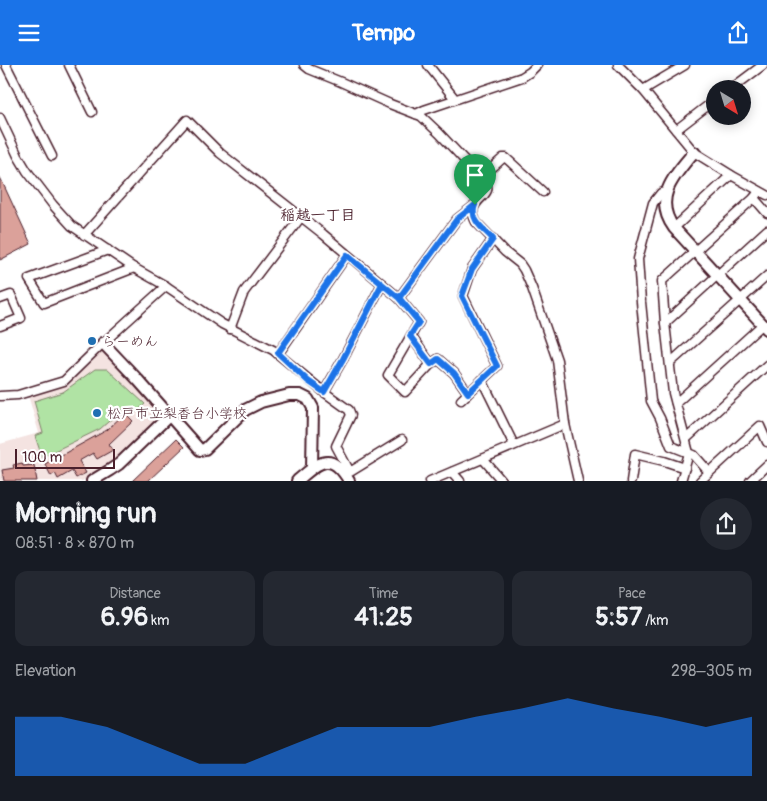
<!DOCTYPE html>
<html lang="en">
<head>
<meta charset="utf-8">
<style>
	:root { --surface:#171b24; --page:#242831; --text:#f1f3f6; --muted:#9ea1a6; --accent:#1a73e8 }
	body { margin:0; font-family:Pangolin,"Klee One",sans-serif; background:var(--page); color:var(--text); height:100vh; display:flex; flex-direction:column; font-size:19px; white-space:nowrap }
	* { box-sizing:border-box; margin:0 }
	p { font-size:16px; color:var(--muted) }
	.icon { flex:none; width:28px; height:28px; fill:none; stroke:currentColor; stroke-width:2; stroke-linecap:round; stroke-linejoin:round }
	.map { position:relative; height:416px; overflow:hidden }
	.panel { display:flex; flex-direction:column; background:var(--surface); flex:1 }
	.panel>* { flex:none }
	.needle { width:32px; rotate:142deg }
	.buttons { position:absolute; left:706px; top:15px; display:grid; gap:10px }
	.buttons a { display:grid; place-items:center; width:45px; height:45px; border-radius:50%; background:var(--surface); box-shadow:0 2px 12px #0003; font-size:25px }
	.scale { position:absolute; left:15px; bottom:12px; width:100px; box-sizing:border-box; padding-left:5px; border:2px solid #4a1f2b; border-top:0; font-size:14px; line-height:18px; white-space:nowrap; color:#4a1f2b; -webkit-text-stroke:4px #fff; paint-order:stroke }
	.pin { position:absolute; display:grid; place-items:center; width:42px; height:42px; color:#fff; margin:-51px -21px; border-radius:50% 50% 50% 0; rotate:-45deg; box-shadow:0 0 5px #0007 }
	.pin .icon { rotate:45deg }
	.round { display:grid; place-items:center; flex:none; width:52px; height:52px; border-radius:26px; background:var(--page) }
	.overview { display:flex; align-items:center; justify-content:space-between; height:85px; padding:0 15px }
	h1 { font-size:28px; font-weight:700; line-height:38px }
	.figures { display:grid; grid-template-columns:repeat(3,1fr); gap:8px; height:85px; padding:5px 15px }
	.figures div { display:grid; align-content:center; border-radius:12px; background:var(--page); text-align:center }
	.figures b { font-size:25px; font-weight:700 }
	.figures small { font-size:14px; font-weight:400 }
	.figures p { font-size:14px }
	.chart { height:140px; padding:10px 15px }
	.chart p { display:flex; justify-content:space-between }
	.chart svg { width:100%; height:90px; margin-top:5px; fill:var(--accent); opacity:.7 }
	header { display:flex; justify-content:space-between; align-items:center; height:65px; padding:0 15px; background:var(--accent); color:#fff; font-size:22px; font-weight:700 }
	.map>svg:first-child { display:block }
	.built { fill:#f4e3e1 }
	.green { fill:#b0e3a4; stroke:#7d8168 }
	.building { fill:#dba19a; stroke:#4a1f2b }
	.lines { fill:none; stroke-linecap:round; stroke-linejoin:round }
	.minor-casing { stroke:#4a1f2b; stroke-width:11 }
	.tertiary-casing { stroke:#4a1f2b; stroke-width:14 }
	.minor { stroke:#fff; stroke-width:8 }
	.tertiary { stroke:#fff; stroke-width:10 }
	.route-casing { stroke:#fff; stroke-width:10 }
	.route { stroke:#1a73e8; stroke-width:6 }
	.poi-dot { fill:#1f6fb2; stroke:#fff; stroke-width:2 }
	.labels { text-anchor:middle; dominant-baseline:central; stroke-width:4.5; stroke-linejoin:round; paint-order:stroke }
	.poi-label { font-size:14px; fill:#4a1f2b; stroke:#fff; text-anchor:start }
	.neighbourhood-label { font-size:15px; font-weight:bold; fill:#4a1f2b; stroke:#fff }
</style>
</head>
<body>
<header><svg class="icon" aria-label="menu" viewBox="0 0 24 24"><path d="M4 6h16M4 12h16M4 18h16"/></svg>Tempo<svg class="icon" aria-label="share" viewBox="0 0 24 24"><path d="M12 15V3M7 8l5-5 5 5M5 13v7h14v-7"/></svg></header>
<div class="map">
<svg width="767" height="416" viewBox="0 0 767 416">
	<rect width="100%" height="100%" fill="#fff"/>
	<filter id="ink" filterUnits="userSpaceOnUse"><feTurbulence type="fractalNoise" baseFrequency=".02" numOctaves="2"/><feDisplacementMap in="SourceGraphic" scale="10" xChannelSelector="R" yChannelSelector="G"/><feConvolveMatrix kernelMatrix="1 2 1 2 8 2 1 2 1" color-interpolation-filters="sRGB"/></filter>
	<g filter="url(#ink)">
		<polygon class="built" points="105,286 161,345 161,351 112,398 90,413 81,416 0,416 0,379 39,368 28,330 58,320 99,287"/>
		<polygon class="green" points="95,304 107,304 145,339 133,350 124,343 100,364 42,392 35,371 43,368 34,336 63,327"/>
		<g class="building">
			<polygon points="0,112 31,179 0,195"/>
			<polygon points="125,348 133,356 109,379 113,385 97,394 93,388 79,396 86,408 76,413 72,406 58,414 55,408 51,411 45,399 52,395 50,391 56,388 58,392 107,365"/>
			<polygon points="176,374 184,382 148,416 132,416"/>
			<polygon points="22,398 23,401 34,400 37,416 4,416 2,405 14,403 13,400"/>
		</g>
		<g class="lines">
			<defs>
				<g id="minor">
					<polyline points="6,0 52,91"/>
					<polyline points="69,0 92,47"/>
					<path d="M304 0 309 4 341 17 390 39 421 51 439 68 486 118C494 133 464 134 476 157L505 187 520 199 524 205 532 223 557 295 565 359 578 416"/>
					<polyline points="428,0 455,34"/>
					<polyline points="618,0 643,25 694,87 731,110 767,130"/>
					<polyline points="731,24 763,0"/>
					<polyline points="643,25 685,0"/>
					<polyline points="416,49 424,45 522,12 530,7 537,0"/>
					<polyline points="0,53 18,91 27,106 53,140 72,161 134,203 166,221 222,259 273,285 324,327"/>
					<polyline points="676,65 715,35"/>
					<polyline points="482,112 503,93 506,93 543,127"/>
					<polyline points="667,126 661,128 653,138 638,194 641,237 651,336 660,353 671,381 694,390 709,407"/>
					<polyline points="754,133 767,148"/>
					<polyline points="674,163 731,110"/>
					<polyline points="84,170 187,55 220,88 323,169 399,233 457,154 475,140"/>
					<polyline points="108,185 29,214 44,238 134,203"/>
					<polyline points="382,219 343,294 324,327 349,345 351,350 336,381 350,407 402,375"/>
					<polyline points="399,233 419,257 388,310 405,327 431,299 438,294 454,308 468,328"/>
					<polyline points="0,234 11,230 21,253 0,261"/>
					<polyline points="665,258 767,165"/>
					<polyline points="230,264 244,227 301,152"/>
					<polyline points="411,271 431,299"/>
					<polyline points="278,289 347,190"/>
					<polyline points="670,298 767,211"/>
					<polyline points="482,315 514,380"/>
					<polyline points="0,331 18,330 64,316 103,278 166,221"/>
					<polyline points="461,335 497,301 463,231 472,204 493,174"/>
					<polyline points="676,338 763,259"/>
					<polyline points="686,374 767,300"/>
					<polyline points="483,394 502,416"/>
					<polyline points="452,407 460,416"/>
					<polyline points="430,416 565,359"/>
					<polyline points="631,416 635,389 664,396 685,403"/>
					<polyline points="681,416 689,388 673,328 665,258 662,216 754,133 759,126"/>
					<polyline points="700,416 760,361 767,377"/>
					<polyline points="750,416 767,400"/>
				</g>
				<g id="tertiary">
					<path d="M694 87C675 110 652 133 674 163L767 264"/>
					<polyline points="103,278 138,315 200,385 205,384 245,345 261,337 289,330 300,330 308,334 313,343 312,403"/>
					<polyline points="92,416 110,405 119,399 170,350"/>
					<path d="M297 416C319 397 331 385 349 416"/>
				</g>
			</defs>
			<use href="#minor" class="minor-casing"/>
			<use href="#tertiary" class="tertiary-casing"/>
			<use href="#minor" class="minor"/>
			<use href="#tertiary" class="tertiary"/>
		</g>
	</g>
	<g class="lines" filter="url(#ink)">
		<defs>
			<path id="route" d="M475 140 457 154 399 233 347 190 278 288 308 316 324 327 343 294 382 219 399 233 419 257 410 271 431 299 438 294 454 308 468 328 497 301 462 231 472 204 493 174C484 164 469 155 475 140"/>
		</defs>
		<use href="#route" class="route-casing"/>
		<use href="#route" class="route"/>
	</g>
	<g class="poi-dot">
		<circle cx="92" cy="276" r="5"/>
		<circle cx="97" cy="348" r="5"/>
	</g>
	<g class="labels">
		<g class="poi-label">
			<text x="102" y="276">らーめん</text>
			<text x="107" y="348">松戸市立梨香台小学校</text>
		</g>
		<g class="neighbourhood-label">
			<text x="318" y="150">稲越一丁目</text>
		</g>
	</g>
</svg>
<div class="buttons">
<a><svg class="needle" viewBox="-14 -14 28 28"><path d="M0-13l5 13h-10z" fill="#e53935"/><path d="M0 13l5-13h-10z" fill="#9ea1a6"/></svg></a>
</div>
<div class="scale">100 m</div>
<div class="pin" style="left:475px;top:140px;background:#1e9e55"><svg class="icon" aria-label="arrive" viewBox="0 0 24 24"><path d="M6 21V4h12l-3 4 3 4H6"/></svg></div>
</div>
<section class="panel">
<div class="overview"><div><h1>Morning run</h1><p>08:51 · 8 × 870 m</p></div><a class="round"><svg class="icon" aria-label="share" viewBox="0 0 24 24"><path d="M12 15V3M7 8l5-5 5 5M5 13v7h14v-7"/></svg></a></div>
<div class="figures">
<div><p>Distance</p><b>6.96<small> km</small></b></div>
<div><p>Time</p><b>41:25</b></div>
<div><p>Pace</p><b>5:57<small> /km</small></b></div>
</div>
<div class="chart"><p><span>Elevation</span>298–305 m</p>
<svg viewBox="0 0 160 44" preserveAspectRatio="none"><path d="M0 44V15L10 15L20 20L30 29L40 38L50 38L60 29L70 20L80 20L90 20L100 15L110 11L120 6L130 11L140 15L150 20L160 15V44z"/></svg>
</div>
</section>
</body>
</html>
